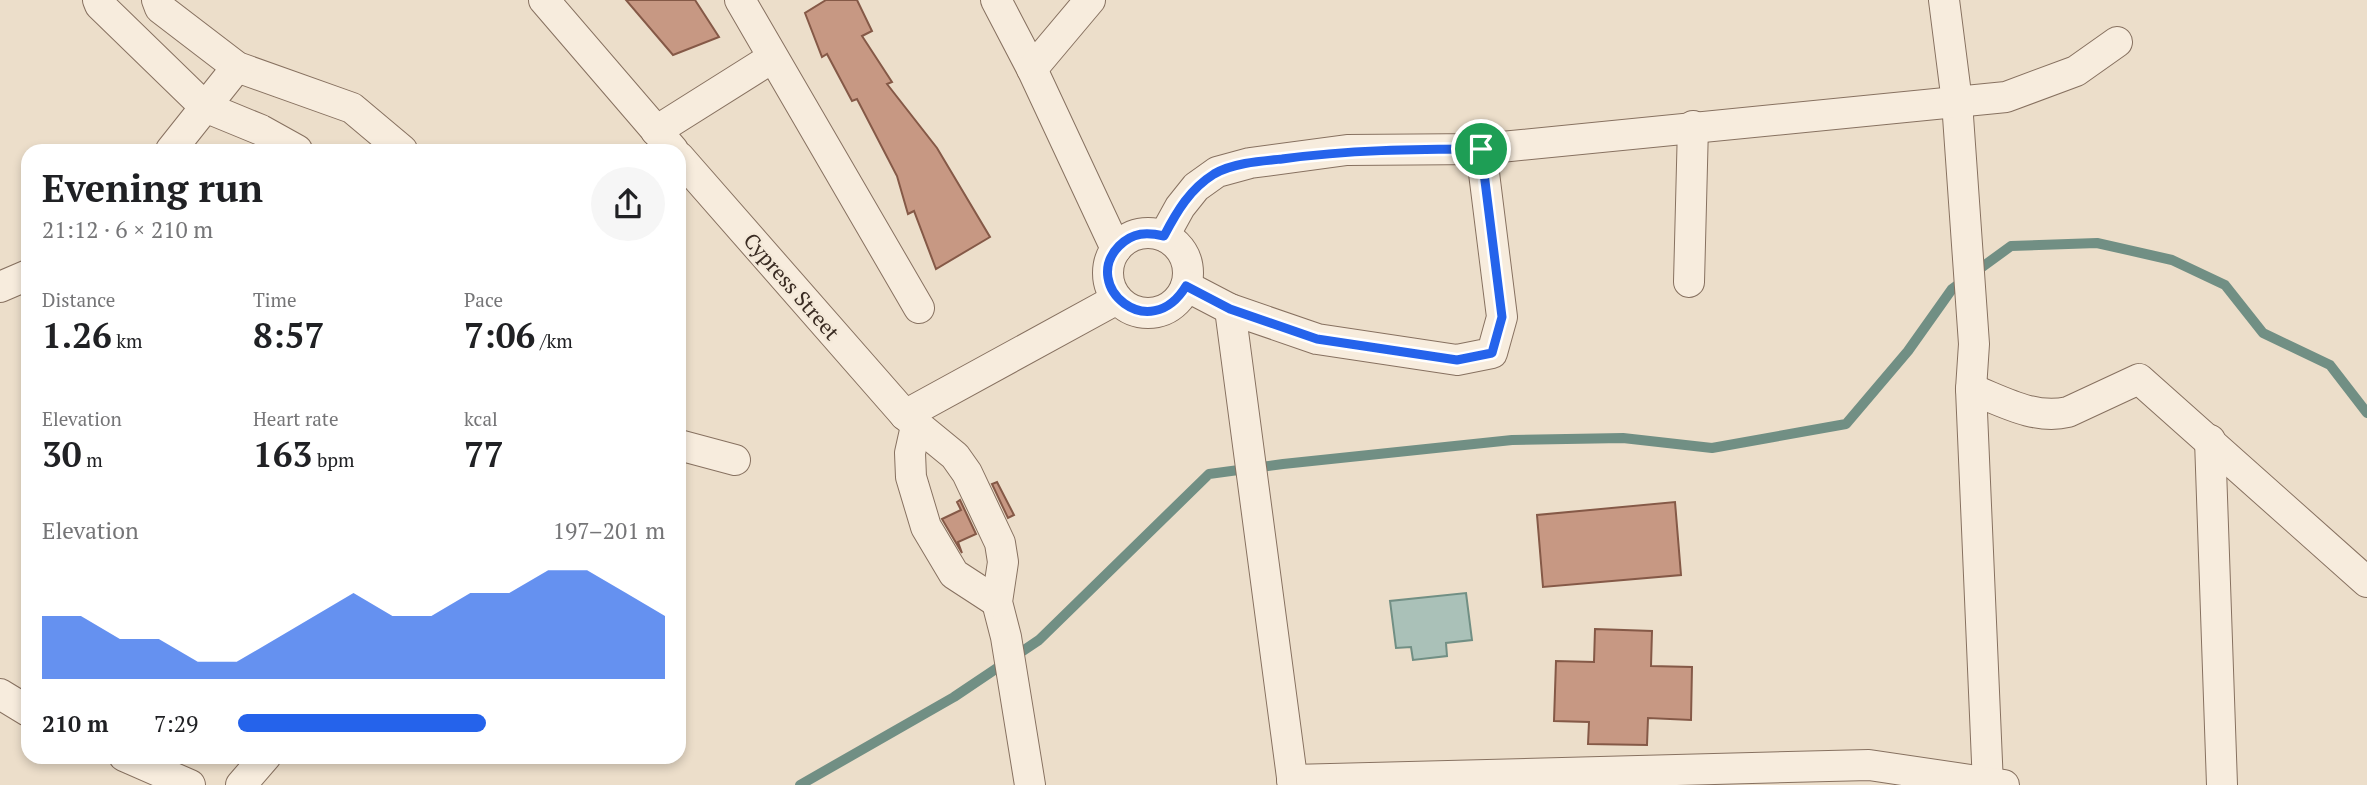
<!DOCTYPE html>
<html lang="en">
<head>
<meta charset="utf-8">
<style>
	:root { --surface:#fff; --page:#f6f6f6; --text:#202124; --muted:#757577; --accent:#2563eb }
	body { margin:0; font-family:"PT Serif",serif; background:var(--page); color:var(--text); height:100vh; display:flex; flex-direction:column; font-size:26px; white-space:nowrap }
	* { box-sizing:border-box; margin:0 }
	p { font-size:23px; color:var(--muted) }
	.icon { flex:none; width:38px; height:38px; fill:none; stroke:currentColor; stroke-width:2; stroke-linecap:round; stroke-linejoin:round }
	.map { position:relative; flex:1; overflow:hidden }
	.side { position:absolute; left:21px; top:144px; width:665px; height:620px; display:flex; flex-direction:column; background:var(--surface); border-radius:21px; box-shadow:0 4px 10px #0003 }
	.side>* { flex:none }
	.pin { position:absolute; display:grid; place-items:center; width:60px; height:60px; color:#fff; margin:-30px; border:4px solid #fff; border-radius:50%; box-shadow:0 2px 7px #0007 }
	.round { display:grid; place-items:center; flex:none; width:74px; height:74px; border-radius:37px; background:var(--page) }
	.summary { display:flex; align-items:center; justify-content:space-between; height:119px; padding:0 21px }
	h1 { font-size:38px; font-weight:800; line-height:52px }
	.figures { display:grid; grid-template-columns:repeat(3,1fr); gap:10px; height:119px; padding:7px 21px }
	.figures div { display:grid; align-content:center }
	.figures b { font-size:35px; font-weight:800 }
	.figures small { font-size:19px; font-weight:400 }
	.figures p { font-size:19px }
	.chart { height:196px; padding:14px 21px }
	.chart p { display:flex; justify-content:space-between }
	.chart svg { width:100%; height:126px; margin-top:7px; fill:var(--accent); opacity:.7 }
	ul { padding:0 21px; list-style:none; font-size:23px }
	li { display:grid; grid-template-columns:112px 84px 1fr; align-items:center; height:52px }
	li i { height:18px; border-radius:9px; background:var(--accent) }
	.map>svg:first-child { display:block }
	.water { fill:#aac1b8; stroke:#718f84; stroke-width:2 }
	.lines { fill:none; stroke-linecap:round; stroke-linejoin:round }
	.stream { stroke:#718f84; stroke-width:10 }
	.building { fill:#c79883; stroke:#855947; stroke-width:2 }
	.minor-casing { stroke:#877160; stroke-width:32 }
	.minor { stroke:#f7ecdd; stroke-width:30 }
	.route-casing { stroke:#fff; stroke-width:14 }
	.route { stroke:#2563eb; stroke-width:9 }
	.labels { text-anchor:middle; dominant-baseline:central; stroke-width:5; stroke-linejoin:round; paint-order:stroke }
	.street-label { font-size:21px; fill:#392b22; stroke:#f4e9d9 }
</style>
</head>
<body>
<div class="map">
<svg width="2367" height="785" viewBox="0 0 2367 785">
	<rect width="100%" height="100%" fill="#ecdeca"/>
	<polygon class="water" points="1466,593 1472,640 1446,643 1447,656 1413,660 1411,647 1396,648 1390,601"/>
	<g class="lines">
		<polyline class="stream" points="800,785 954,697 1039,640 1209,474 1283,464 1512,440 1623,438 1712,448 1846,424 1908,351 1952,289 2011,246 2097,243 2172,260 2225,285 2263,333 2330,365 2367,413"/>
	</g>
	<g class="building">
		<polygon points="626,0 695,0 719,37 673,55"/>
		<polygon points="826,0 857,0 872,31 862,36 892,82 887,84 937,148 990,237 936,269 914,211 908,214 897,176 857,99 852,101 827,54 822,57 805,13"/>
		<polygon points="997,482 1014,515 1008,518 992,484"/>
		<polygon points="960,500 976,534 958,542 962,553 942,519 961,510 957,502"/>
		<polygon points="1675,502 1681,575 1543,587 1537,515"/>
		<polygon points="1595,629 1652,631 1651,666 1692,667 1691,720 1648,718 1647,745 1588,744 1589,722 1554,721 1556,661 1594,662"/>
	</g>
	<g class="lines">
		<defs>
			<g id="minor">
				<polyline points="98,0 100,5 205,107 261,130 297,150"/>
				<polyline points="157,0 160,8 237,67 352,108 402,150"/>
				<polyline points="544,0 673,150"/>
				<polyline points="740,0 919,308"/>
				<polyline points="996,0 1032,69 1116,249"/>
				<polyline points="1944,0 1957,102 1974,344 1971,389 1988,785"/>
				<polyline points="1032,69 1090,0"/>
				<polyline points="656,131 772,58"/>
				<polyline points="171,150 237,67"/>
				<polyline points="679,157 905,415 955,456 967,473 1000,543 1003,562 997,602 1006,637 1030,785"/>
				<circle cx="1148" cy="273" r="40"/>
				<polyline points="1164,236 1180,207 1196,187 1217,172 1250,163 1347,150 1481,149 2006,97 2076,71 2117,42"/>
				<polyline points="1689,282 1693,126"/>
				<polyline points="1186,286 1230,309 1317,339 1457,360 1492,353 1502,317 1481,149"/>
				<polyline points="0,287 28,275"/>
				<polyline points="1230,309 1293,785"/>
				<path d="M1971 389C2002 401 2034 420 2068 412L2139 379 2367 582"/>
				<polyline points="905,415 1117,299"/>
				<polyline points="916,426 910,453 911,477 926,527 954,574 997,602"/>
				<polyline points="2210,440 2222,785"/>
				<polyline points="679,445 735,460"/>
				<polyline points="0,694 28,711"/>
				<polyline points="124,756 190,785"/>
				<polyline points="1292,780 1869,765 2004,785"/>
				<polyline points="241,785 266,756"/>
			</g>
		</defs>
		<use href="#minor" class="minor-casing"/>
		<use href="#minor" class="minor"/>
	</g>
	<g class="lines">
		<defs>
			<path id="route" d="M1481 149 1502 317 1492 353 1457 360 1317 339 1230 309 1186 286C1150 346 1080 286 1119 246 1133 232 1147 232 1164 236 1177 211 1190 189 1214 174 1233 163 1261 161 1282 159 1348 150 1414 149 1481 149Z"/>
		</defs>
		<use href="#route" class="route-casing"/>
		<use href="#route" class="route"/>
	</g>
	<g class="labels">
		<g class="street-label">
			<text transform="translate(792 286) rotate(49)">Cypress Street</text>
		</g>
	</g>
</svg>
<div class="pin" style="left:1481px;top:149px;background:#1e9e55"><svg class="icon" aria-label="arrive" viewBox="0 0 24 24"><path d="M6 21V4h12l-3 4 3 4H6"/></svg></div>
<section class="side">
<div class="summary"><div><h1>Evening run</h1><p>21:12 · 6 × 210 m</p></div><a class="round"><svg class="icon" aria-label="share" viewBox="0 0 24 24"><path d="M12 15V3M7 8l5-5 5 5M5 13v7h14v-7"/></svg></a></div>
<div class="figures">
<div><p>Distance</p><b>1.26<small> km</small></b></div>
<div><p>Time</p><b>8:57</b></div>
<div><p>Pace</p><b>7:06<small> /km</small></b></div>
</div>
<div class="figures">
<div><p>Elevation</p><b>30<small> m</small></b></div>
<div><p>Heart rate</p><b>163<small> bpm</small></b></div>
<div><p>kcal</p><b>77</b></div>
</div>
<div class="chart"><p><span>Elevation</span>197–201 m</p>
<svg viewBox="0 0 160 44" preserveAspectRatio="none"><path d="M0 44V22L10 22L20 30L30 30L40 38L50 38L60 30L70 22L80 14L90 22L100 22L110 14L120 14L130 6L140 6L150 14L160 22V44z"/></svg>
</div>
<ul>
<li><b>210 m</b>7:29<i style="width:58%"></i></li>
</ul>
</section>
</div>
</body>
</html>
